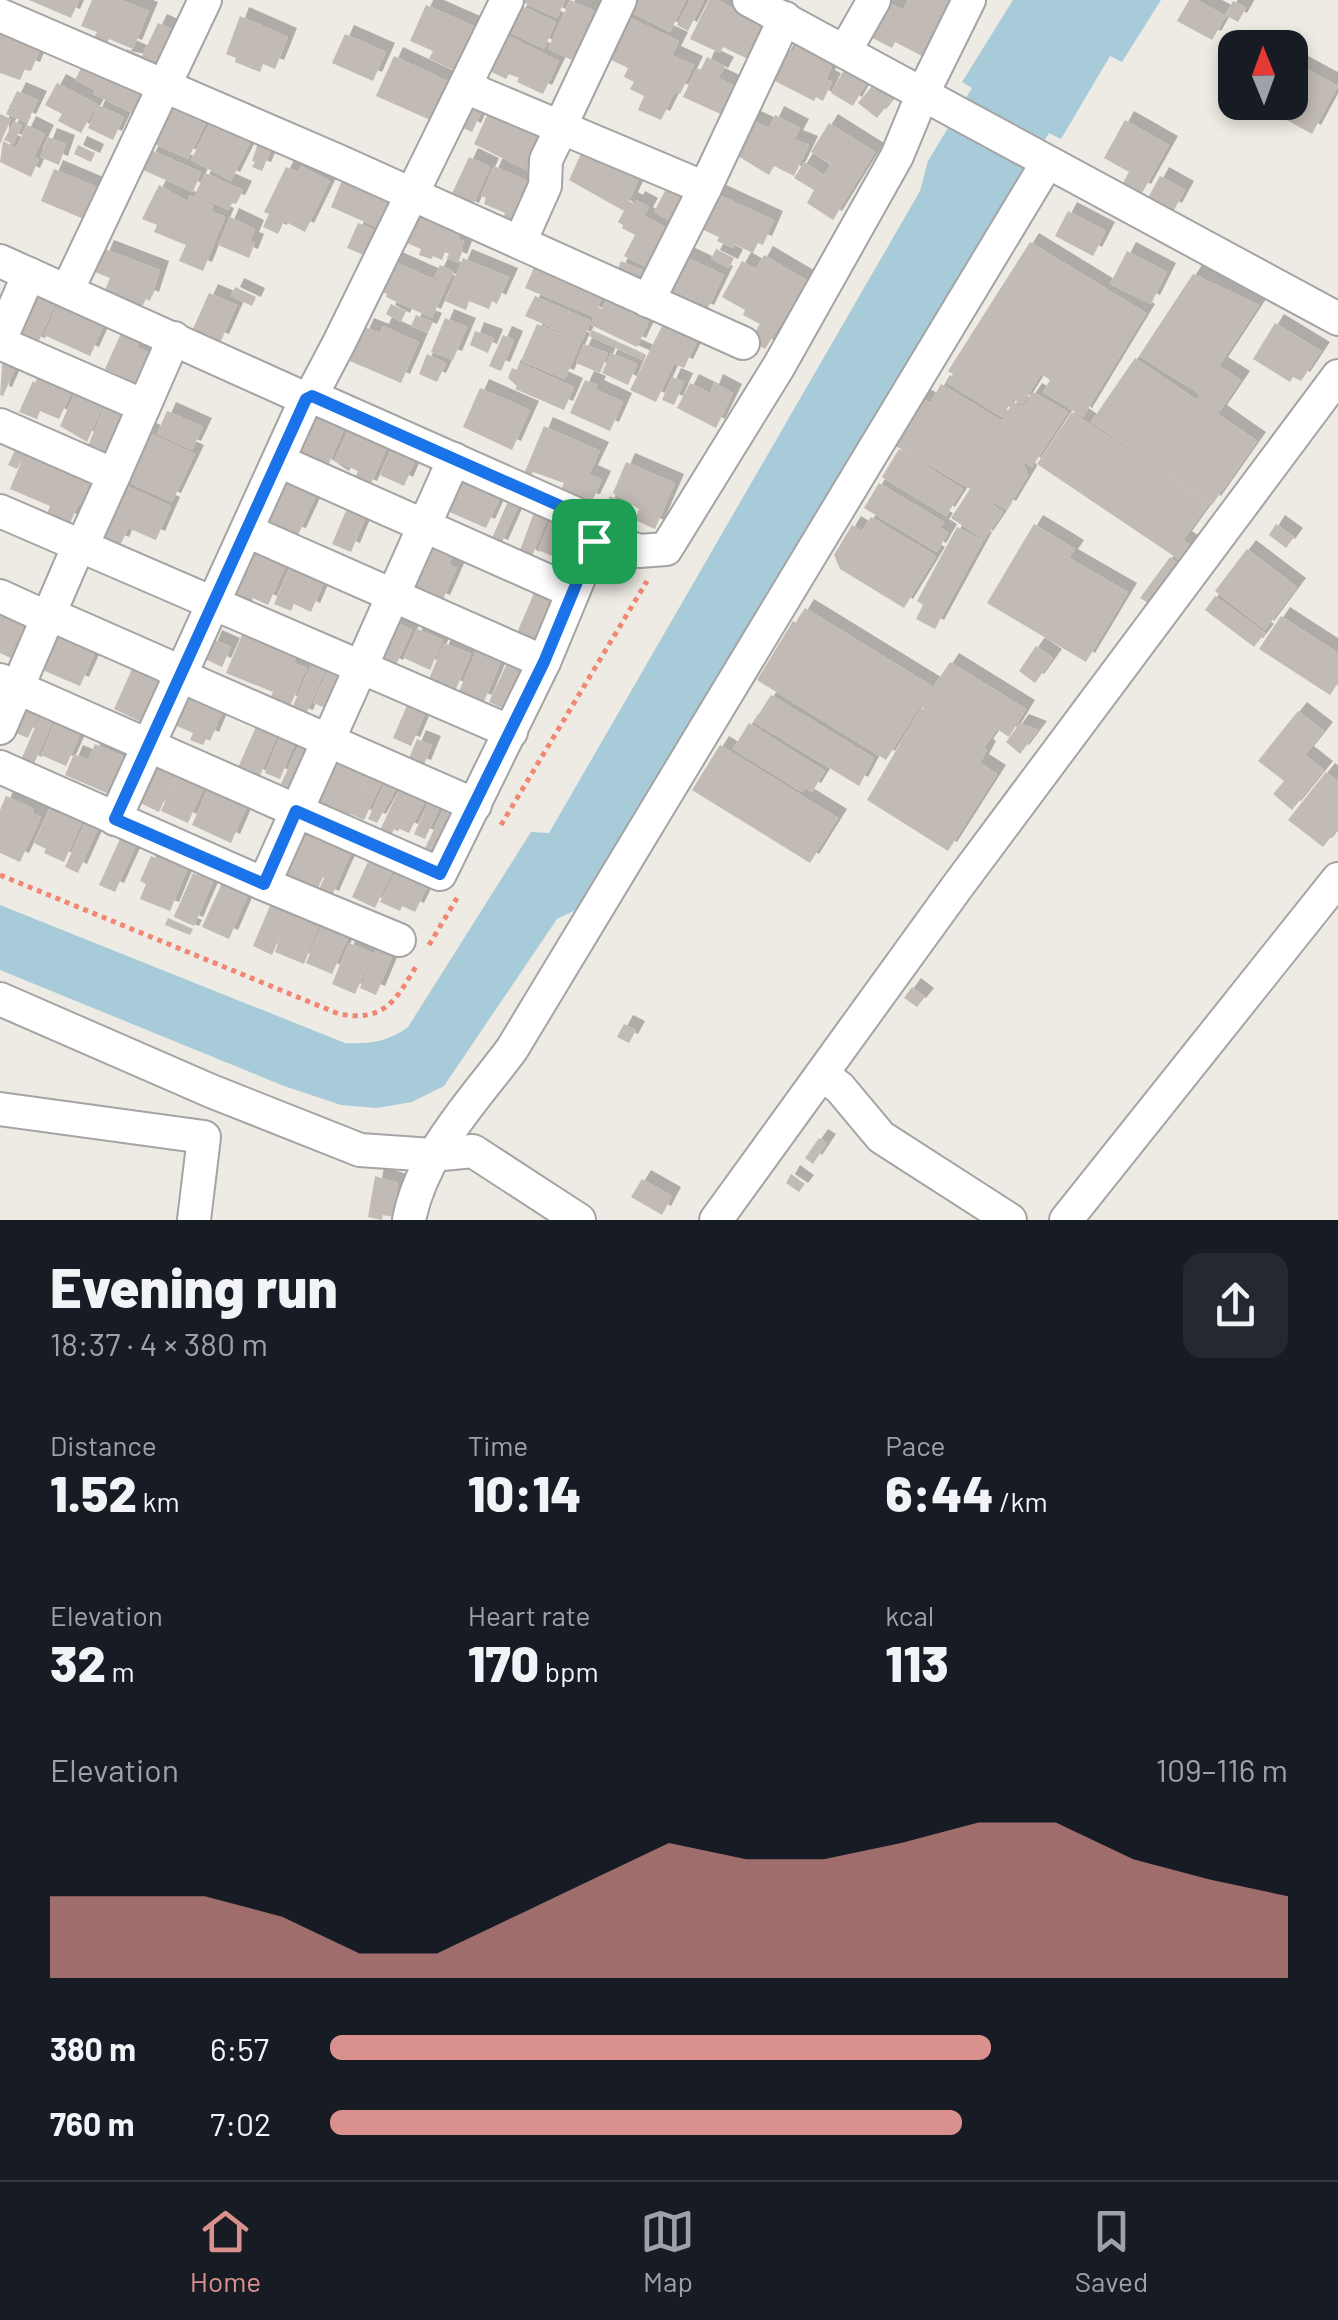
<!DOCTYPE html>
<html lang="en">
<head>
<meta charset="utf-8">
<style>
	:root { --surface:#171b24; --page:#242831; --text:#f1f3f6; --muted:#9ea1a6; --line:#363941; --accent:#da908d }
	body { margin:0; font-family:Barlow,sans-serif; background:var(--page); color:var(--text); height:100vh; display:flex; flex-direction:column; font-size:38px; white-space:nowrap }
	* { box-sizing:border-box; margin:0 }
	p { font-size:32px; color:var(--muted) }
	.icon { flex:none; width:55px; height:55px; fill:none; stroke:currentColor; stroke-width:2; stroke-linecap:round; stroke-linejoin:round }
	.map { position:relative; height:1220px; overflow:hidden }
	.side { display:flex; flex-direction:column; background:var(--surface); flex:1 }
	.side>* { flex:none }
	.needle { width:65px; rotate:359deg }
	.controls { position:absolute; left:1218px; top:30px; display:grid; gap:20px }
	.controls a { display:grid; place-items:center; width:90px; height:90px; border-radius:20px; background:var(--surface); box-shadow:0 5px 15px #0003; font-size:50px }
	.pin { position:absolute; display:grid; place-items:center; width:85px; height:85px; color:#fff; margin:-42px; border-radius:20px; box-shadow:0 5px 15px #0006 }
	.round { display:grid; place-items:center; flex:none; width:105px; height:105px; border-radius:20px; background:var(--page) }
	.summary { display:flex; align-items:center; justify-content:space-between; height:170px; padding:0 50px }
	h1 { font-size:55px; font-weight:800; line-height:75px }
	.figures { display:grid; grid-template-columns:repeat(3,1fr); gap:15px; height:170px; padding:10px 50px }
	.figures div { display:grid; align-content:center }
	.figures b { font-size:50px; font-weight:800 }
	.figures small { font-size:28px; font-weight:400 }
	.figures p { font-size:28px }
	.chart { height:280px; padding:20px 50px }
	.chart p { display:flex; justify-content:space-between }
	.chart svg { width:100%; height:180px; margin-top:10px; fill:var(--accent); opacity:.7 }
	ul { padding:0 50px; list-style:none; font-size:32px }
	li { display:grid; grid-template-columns:160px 120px 1fr; align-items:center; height:75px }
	li i { height:25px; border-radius:12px; background:var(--accent) }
	.tabs { display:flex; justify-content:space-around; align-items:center; height:140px; border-top:2px solid var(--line); background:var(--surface); font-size:28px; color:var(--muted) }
	.tabs a { display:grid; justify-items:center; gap:5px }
	.tabs .selected { color:var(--accent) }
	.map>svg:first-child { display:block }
	.water { fill:#a7cbd9 }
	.building { fill:#c2bab4; filter:url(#shadow) }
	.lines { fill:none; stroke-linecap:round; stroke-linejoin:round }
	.minor-casing { stroke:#a4a4a4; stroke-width:36 }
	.path { stroke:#f18672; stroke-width:5; stroke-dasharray:5 5; stroke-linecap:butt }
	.minor { stroke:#fff; stroke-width:32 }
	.route-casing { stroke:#fff; stroke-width:20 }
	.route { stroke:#1a73e8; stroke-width:12 }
</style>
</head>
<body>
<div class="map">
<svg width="1338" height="1220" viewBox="0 0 1338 1220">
	<defs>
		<filter id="shadow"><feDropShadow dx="9" dy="-9" stdDeviation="0" flood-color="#0004"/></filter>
	</defs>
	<rect width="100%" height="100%" fill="#eeebe4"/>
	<path class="water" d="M1013 0H1161L1122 62 1110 56 1061 139 1049 133 582 907 557 919 444 1086 412 1102 377 1108 341 1105 284 1086 0 970V905L345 1043C371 1044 387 1042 408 1027L531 832 549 833 920 191 928 161 972 88 962 82Z"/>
	<g class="building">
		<polygon points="29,0 79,0 71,18"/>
		<polygon points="92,0 121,0 149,11 133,49 109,39 107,43 94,38 97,32 81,26"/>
		<polygon points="518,0 565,0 557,18"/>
		<polygon points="570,0 599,13 576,62 548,49"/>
		<polygon points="630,0 686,0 670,32 625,9"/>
		<polygon points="690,0 704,0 688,31 677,25"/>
		<polygon points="709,0 718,0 768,28 752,61 723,47 720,53 690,39"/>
		<polygon points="884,0 903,10 908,0 952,0 922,56 895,42 892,48 865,34"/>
		<polygon points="1189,0 1197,0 1226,16 1212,40 1177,21"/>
		<polygon points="1233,1 1246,8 1238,22 1225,15"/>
		<polygon points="426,5 478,28 458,72 429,59 433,51 410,41"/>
		<polygon points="522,6 556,22 544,49 509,32"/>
		<polygon points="624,15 679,41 672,55 694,65 680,94 675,92 661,120 638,110 644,96 630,89 634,82 624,77 628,68 605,57"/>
		<polygon points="240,16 288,37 275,69 263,64 260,72 235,62 236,58 226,54"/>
		<polygon points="158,23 178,32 161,68 122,60 127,49 142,56"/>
		<polygon points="0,29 40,50 31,71 25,69 20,80 0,73"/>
		<polygon points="345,34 386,52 373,81 332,63"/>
		<polygon points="505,34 559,61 543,94 517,82 519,78 509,74 506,79 488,70"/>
		<polygon points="797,43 832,66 826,79 832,82 823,101 816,97 814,101 771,79 787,49 793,52"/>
		<polygon points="394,56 454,84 437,123 376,96"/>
		<polygon points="707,57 725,66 719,77 702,68"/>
		<polygon points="1290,60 1338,86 1312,134 1254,102 1290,102"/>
		<polygon points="84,62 145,95 136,115 93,94 95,90 75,80"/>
		<polygon points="697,68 739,88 725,116 683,97"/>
		<polygon points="844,70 866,83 853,106 831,93"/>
		<polygon points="57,83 97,104 81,133 58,121 62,114 45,105"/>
		<polygon points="874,84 892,99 877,118 858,103"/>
		<polygon points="17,91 38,100 27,123 6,114"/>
		<polygon points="470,97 485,104 472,132 457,125"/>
		<polygon points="171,103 207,120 188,159 153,143"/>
		<polygon points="98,105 124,117 113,140 88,128"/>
		<polygon points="490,109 547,134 530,172 474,144"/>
		<polygon points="0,114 11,119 0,144"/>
		<polygon points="775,115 800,128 794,139 809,145 794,176 774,166 769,175 733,153 750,119 769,128"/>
		<polygon points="1125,120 1169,145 1142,193 1123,183 1129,172 1104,158"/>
		<polygon points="14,121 22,125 13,144 4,140"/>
		<polygon points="210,123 237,136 240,129 253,137 231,181 191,160"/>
		<polygon points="829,123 875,152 833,220 807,203 814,190 794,178 804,162 824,175 831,164 811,152"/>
		<polygon points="27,125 45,134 34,157 39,159 31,177 0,162 3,141 16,148"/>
		<polygon points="48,137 66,144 59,165 40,157"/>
		<polygon points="260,137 274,143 262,171 252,167 255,162 252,161"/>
		<polygon points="586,143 643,170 629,201 634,204 636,200 649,207 644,216 671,230 651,269 624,256 635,235 622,228 623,225 618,222 624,211 569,180"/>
		<polygon points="78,145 95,153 91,162 74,154"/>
		<polygon points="151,150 201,172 193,192 143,170"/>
		<polygon points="469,157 490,167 470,212 448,202"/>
		<polygon points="301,166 330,181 305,232 284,221 278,234 263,227 269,214 264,212 286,167 298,172"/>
		<polygon points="494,166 534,184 512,233 502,220 505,213 484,204 486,198 481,196"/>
		<polygon points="54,169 99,188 86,220 41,201"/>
		<polygon points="205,173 243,190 236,204 232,203 229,210 195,195"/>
		<polygon points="345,173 398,195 383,230 331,207"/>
		<polygon points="1160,176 1185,190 1173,212 1148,198"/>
		<polygon points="159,185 187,201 190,195 213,205 211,211 225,217 203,271 179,261 186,245 154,232 157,225 142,219"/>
		<polygon points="666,189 688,200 676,224 654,212"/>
		<polygon points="713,192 774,220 763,245 758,243 753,253 734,244 733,248 717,241 719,237 697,227"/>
		<polygon points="418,205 462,230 458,239 464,241 461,249 463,250 458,263 447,258 449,254 445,252 442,260 433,256 431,259 419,255 421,249 402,241"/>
		<polygon points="1068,211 1106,231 1093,256 1055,236"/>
		<polygon points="230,217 255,229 250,241 255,243 249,258 218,245"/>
		<polygon points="358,223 382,233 371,258 347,248"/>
		<polygon points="1030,242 1146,313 1083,417 1043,392 1050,380 1041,374 1022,405 1013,399 1002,417 947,383 953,374 948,371"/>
		<polygon points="105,249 160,270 150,301 146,299 143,305 139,305 105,290 110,278 95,272"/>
		<polygon points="716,249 734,258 729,268 711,259"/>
		<polygon points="1127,251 1167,272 1151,304 1110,284"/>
		<polygon points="682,255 724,275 705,314 663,294"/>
		<polygon points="764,255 808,281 765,349 750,340 760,324 743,315 745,310 722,297 742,261 756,269"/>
		<polygon points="463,258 509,277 497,304 492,301 489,309 469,301 466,310 445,301"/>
		<polygon points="391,260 447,285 432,318 386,297 387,294 377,290"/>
		<polygon points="621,261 646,272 639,287 615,276"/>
		<polygon points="536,263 603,295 598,307 602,309 607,298 650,319 637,347 591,325 594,317 525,288"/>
		<polygon points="440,265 454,272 448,284 434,277"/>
		<polygon points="1193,274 1259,305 1219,366 1241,380 1218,414 1257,441 1212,505 1091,422 1135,358 1197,400 1200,394 1139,356"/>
		<polygon points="235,287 256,297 252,306 231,296"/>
		<polygon points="35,290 57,300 36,347 14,338"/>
		<polygon points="209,293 237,305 220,343 192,331"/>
		<polygon points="535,296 591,321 582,341 525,316"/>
		<polygon points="59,301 107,318 90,356 44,335"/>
		<polygon points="391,304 406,311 401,322 386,314"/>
		<polygon points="416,315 433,322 428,333 411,326"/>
		<polygon points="445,318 467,327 453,360 431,352"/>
		<polygon points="666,318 700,335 684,368 674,364 656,402 630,390"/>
		<polygon points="1275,323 1321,351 1301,381 1293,377 1290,382 1253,359"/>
		<polygon points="537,324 581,342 565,379 521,361"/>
		<polygon points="383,326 419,342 401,383 350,361 365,327 380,333"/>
		<polygon points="592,330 645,354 642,360 589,336"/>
		<polygon points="122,331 140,339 137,347 150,353 137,384 105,369"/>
		<polygon points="475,331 494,338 488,353 470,345"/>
		<polygon points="503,335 514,340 501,371 489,366"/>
		<polygon points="584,344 608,353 600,373 576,363"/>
		<polygon points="611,353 637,364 628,385 602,373"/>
		<polygon points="3,354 18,362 3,396 0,395"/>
		<polygon points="427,354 446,363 437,382 419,374"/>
		<polygon points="520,363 574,387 564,410 515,389 517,386 508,378 512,368 517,370"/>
		<polygon points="38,376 72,391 59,419 40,411 37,419 19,412 33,381 35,383"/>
		<polygon points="672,377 684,382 674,405 662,400"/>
		<polygon points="585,380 597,385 595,389 623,402 610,431 570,413"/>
		<polygon points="690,383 710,393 714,383 733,393 716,428 677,408"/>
		<polygon points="941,384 1002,421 1013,402 1023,407 1033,392 1068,412 1032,467 1022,461 1028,475 1007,510 974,492 1003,512 984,540 951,518 970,489 894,445 921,398 930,403"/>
		<polygon points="480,388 530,410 512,450 463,427"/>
		<polygon points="75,393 103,405 87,442 60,426"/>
		<polygon points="106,403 127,411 108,457 87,448"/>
		<polygon points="167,411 203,427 192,450 157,434"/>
		<polygon points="319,412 346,424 329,464 344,471 340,480 300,453"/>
		<polygon points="1072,412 1209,504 1183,540 1192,546 1181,561 1037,464"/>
		<polygon points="351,424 390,441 368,490 353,483 358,471 334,461"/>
		<polygon points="544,426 600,451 589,474 602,480 591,503 557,498 564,483 533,472 530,478 524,474"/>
		<polygon points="145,431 195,454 172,502 123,480"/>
		<polygon points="393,445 417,456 404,486 380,475"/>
		<polygon points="16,448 95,480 84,506 78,504 70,524 47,514 50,506 10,489 22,460 17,469 8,465"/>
		<polygon points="899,449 963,489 946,516 882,477"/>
		<polygon points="626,462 675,483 655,529 635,520 639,509 613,493"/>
		<polygon points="459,478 503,491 486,528 445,510"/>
		<polygon points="282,480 316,496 297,537 261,528"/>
		<polygon points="879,483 944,522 940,528 948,533 937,552 864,508"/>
		<polygon points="122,484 171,506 156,540 128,528 120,546 99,537"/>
		<polygon points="610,496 627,504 619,522 602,515"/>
		<polygon points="510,497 520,502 499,549 489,545"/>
		<polygon points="348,506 367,514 351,552 332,544"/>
		<polygon points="536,507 550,512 530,561 519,553"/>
		<polygon points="553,514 587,529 571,564 538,550"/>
		<polygon points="871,517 936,556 904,608 840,569 834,555 852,525 862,531"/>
		<polygon points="1034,524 1075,549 1069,558 1128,592 1086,662 987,603"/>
		<polygon points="1276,524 1294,537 1286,548 1269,535"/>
		<polygon points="957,527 983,541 935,629 916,619 923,605 917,601"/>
		<polygon points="432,543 454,553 449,565 457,568 441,604 411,591"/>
		<polygon points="252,545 288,561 268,605 253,598 249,608 229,598"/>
		<polygon points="1247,549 1297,587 1265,630 1215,591"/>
		<polygon points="1170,557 1178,563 1148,603 1140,598"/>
		<polygon points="289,569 300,573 302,569 326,578 311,612 294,604 291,611 274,604"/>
		<polygon points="537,586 560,596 539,643 517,633"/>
		<polygon points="1215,596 1265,633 1254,647 1205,610"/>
		<polygon points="0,608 33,622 17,661 0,653"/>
		<polygon points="805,608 932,686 923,703 950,662 1026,709 1009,737 997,729 984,748 987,750 980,763 997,774 948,851 867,800 921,708 931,713 920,706 886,760 757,680 793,621 796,623"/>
		<polygon points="1281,616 1338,653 1338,683 1330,695 1259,649"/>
		<polygon points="396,622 412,630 394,669 377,661"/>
		<polygon points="417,629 443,640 430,670 404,658"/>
		<polygon points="57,633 96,650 80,686 40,669"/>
		<polygon points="242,635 296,657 294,663 307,668 290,706 279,701 276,708 264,703 267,696 271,697 273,692 226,673"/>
		<polygon points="213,639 231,647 222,667 205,659"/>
		<polygon points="444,643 471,654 455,691 429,679"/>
		<polygon points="479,644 504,654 483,704 458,694"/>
		<polygon points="1036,646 1053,658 1035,683 1019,671"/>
		<polygon points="509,659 526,667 506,710 489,702"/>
		<polygon points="313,660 327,666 304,719 290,713"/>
		<polygon points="132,669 165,684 147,725 114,709"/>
		<polygon points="327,672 343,679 330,710 313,703"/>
		<polygon points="185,689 225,706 210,741 206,739 203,745 190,740 193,733 170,723"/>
		<polygon points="771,695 874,758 859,786 754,722"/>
		<polygon points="408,703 426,711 411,746 393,738"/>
		<polygon points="24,706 39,713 28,738 13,732"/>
		<polygon points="42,711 55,716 33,766 21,760"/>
		<polygon points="1298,711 1324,731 1305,755 1324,770 1292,810 1273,794 1284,781 1258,761"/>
		<polygon points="56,719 82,730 66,766 41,755"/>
		<polygon points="258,722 279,731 258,780 237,770"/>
		<polygon points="749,723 825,771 812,792 805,788 802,792 733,749"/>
		<polygon points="1020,723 1038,730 1020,754 1006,742"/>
		<polygon points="281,733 296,740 280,779 265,773"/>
		<polygon points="417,739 432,745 422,769 407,763"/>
		<polygon points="301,740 314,746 295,790 281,784"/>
		<polygon points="95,744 125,757 109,794 65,775 74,754 88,760"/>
		<polygon points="720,745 838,818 810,863 692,790"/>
		<polygon points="336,756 369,771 357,802 372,769 385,775 364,820 350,814 347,822 317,802"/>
		<polygon points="156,760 178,770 159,812 138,802"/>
		<polygon points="179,770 206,782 188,823 161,811"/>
		<polygon points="1326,772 1338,781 1338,828 1323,847 1288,820"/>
		<polygon points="387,778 399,783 377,823 368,819"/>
		<polygon points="402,783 428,795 409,833 395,827 389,840 378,835"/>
		<polygon points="209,786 248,804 231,843 192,825"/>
		<polygon points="432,795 443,800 425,839 414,834"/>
		<polygon points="6,796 34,809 32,813 41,817 20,862 0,853 0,810"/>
		<polygon points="447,801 462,808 436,862 422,855"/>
		<polygon points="51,805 83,820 64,862 44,853 46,849 34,843"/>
		<polygon points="86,820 99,826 78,873 65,867"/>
		<polygon points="302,823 339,840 318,888 302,881 299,886 281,877"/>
		<polygon points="120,839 136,846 115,892 99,885"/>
		<polygon points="341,840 354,846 330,900 317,894"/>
		<polygon points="162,851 190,863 170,911 140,899 146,884 140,881 151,856 159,859"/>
		<polygon points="370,857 394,868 375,908 352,897"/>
		<polygon points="397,868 429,883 415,912 402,906 400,911 380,902"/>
		<polygon points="193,873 213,882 194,926 174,917"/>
		<polygon points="222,883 248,895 229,939 202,927"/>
		<polygon points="272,901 321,920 304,964 275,952 282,931 272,955 253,946"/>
		<polygon points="168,918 193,929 190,935 165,925"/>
		<polygon points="322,924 349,935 332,974 306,963"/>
		<polygon points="349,943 373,953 355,994 332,984"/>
		<polygon points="376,950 392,957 376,995 360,988"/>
		<polygon points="912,987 925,997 917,1007 904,998"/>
		<polygon points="624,1024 636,1030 629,1043 617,1037"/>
		<polygon points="819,1138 827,1143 813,1164 805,1158"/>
		<polygon points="791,1174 805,1184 799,1192 786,1183"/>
		<polygon points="375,1176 398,1183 393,1217 383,1215 382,1220 368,1217"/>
		<polygon points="642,1179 672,1196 662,1215 631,1197"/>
	</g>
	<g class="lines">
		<defs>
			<g id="minor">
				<polyline points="749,0 1338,319"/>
				<polyline points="0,15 336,160 743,343"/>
				<polyline points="845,51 874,0"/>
				<polyline points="465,87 705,188"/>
				<polyline points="560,127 620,0"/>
				<polyline points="520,242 545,186 546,160 562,127"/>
				<polyline points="0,261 306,399"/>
				<polyline points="67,291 205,0"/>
				<polyline points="648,301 705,188 785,18"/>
				<polyline points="0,340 29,274"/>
				<polyline points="0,343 144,406"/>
				<polyline points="0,425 114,475 174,338"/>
				<polyline points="279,461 573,592"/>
				<polyline points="0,511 511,732"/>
				<polyline points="247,531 544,662"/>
				<polyline points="594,541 612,541 639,551 666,549 779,366 897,156 923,93 969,0"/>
				<polyline points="82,546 114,475"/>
				<polyline points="0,596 48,618"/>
				<polyline points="49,614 165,665 181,676 475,805"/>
				<polyline points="0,680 440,874 544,662 601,525 311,396"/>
				<polyline points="0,728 79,545"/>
				<polyline points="0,767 264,884 399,940"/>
				<polyline points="115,819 306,399 311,396 339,343 507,0"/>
				<polyline points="264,884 454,459"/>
				<polyline points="0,999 211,1091 360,1150 432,1155 473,1151 579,1220"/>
				<polyline points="822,1074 840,1088 881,1137 1010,1220"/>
				<polyline points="0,1109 204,1137 194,1220"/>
				<path d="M409 1220C422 1153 472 1103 512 1049L1047 163"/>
				<polyline points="716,1220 957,887 1338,376"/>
				<polyline points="1066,1220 1338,879"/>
			</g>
		</defs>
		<use href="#minor" class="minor-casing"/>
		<g class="path">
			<polyline points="501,825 647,581"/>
			<path d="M0 875 339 1014C386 1023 397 998 418 963"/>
			<polyline points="429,945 457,898"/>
		</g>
		<use href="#minor" class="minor"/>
	</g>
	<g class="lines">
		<defs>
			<polygon id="route" points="312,396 601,524 544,662 440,874 296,811 264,884 115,819 306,399"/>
		</defs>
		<use href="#route" class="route-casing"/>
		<use href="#route" class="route"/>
	</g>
</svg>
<div class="controls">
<a><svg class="needle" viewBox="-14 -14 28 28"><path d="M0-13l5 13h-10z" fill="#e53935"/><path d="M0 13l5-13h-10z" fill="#9ea1a6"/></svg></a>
</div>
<div class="pin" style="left:594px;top:541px;background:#1e9e55"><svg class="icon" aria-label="arrive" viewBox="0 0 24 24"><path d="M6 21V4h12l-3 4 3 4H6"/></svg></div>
</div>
<section class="side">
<div class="summary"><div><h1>Evening run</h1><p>18:37 · 4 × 380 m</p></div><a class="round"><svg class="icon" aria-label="share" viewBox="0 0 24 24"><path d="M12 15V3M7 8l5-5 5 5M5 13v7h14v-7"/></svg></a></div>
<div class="figures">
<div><p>Distance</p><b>1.52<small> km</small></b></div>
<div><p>Time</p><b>10:14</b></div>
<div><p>Pace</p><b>6:44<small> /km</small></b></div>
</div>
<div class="figures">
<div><p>Elevation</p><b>32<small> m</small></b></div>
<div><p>Heart rate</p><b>170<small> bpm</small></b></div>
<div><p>kcal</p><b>113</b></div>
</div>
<div class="chart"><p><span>Elevation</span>109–116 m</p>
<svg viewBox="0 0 160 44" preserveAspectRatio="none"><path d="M0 44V24L10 24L20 24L30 29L40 38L50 38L60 29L70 20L80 11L90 15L100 15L110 11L120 6L130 6L140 15L150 20L160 24V44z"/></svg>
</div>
<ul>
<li><b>380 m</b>6:57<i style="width:69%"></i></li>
<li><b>760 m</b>7:02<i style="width:66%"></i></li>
</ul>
</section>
<nav class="tabs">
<a class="selected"><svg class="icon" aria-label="home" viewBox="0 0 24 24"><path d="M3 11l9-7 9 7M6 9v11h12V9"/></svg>Home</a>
<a><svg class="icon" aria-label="map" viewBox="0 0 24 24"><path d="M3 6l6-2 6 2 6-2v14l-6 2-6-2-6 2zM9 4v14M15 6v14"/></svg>Map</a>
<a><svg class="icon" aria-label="saved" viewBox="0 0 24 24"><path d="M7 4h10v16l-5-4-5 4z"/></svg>Saved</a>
</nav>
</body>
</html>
